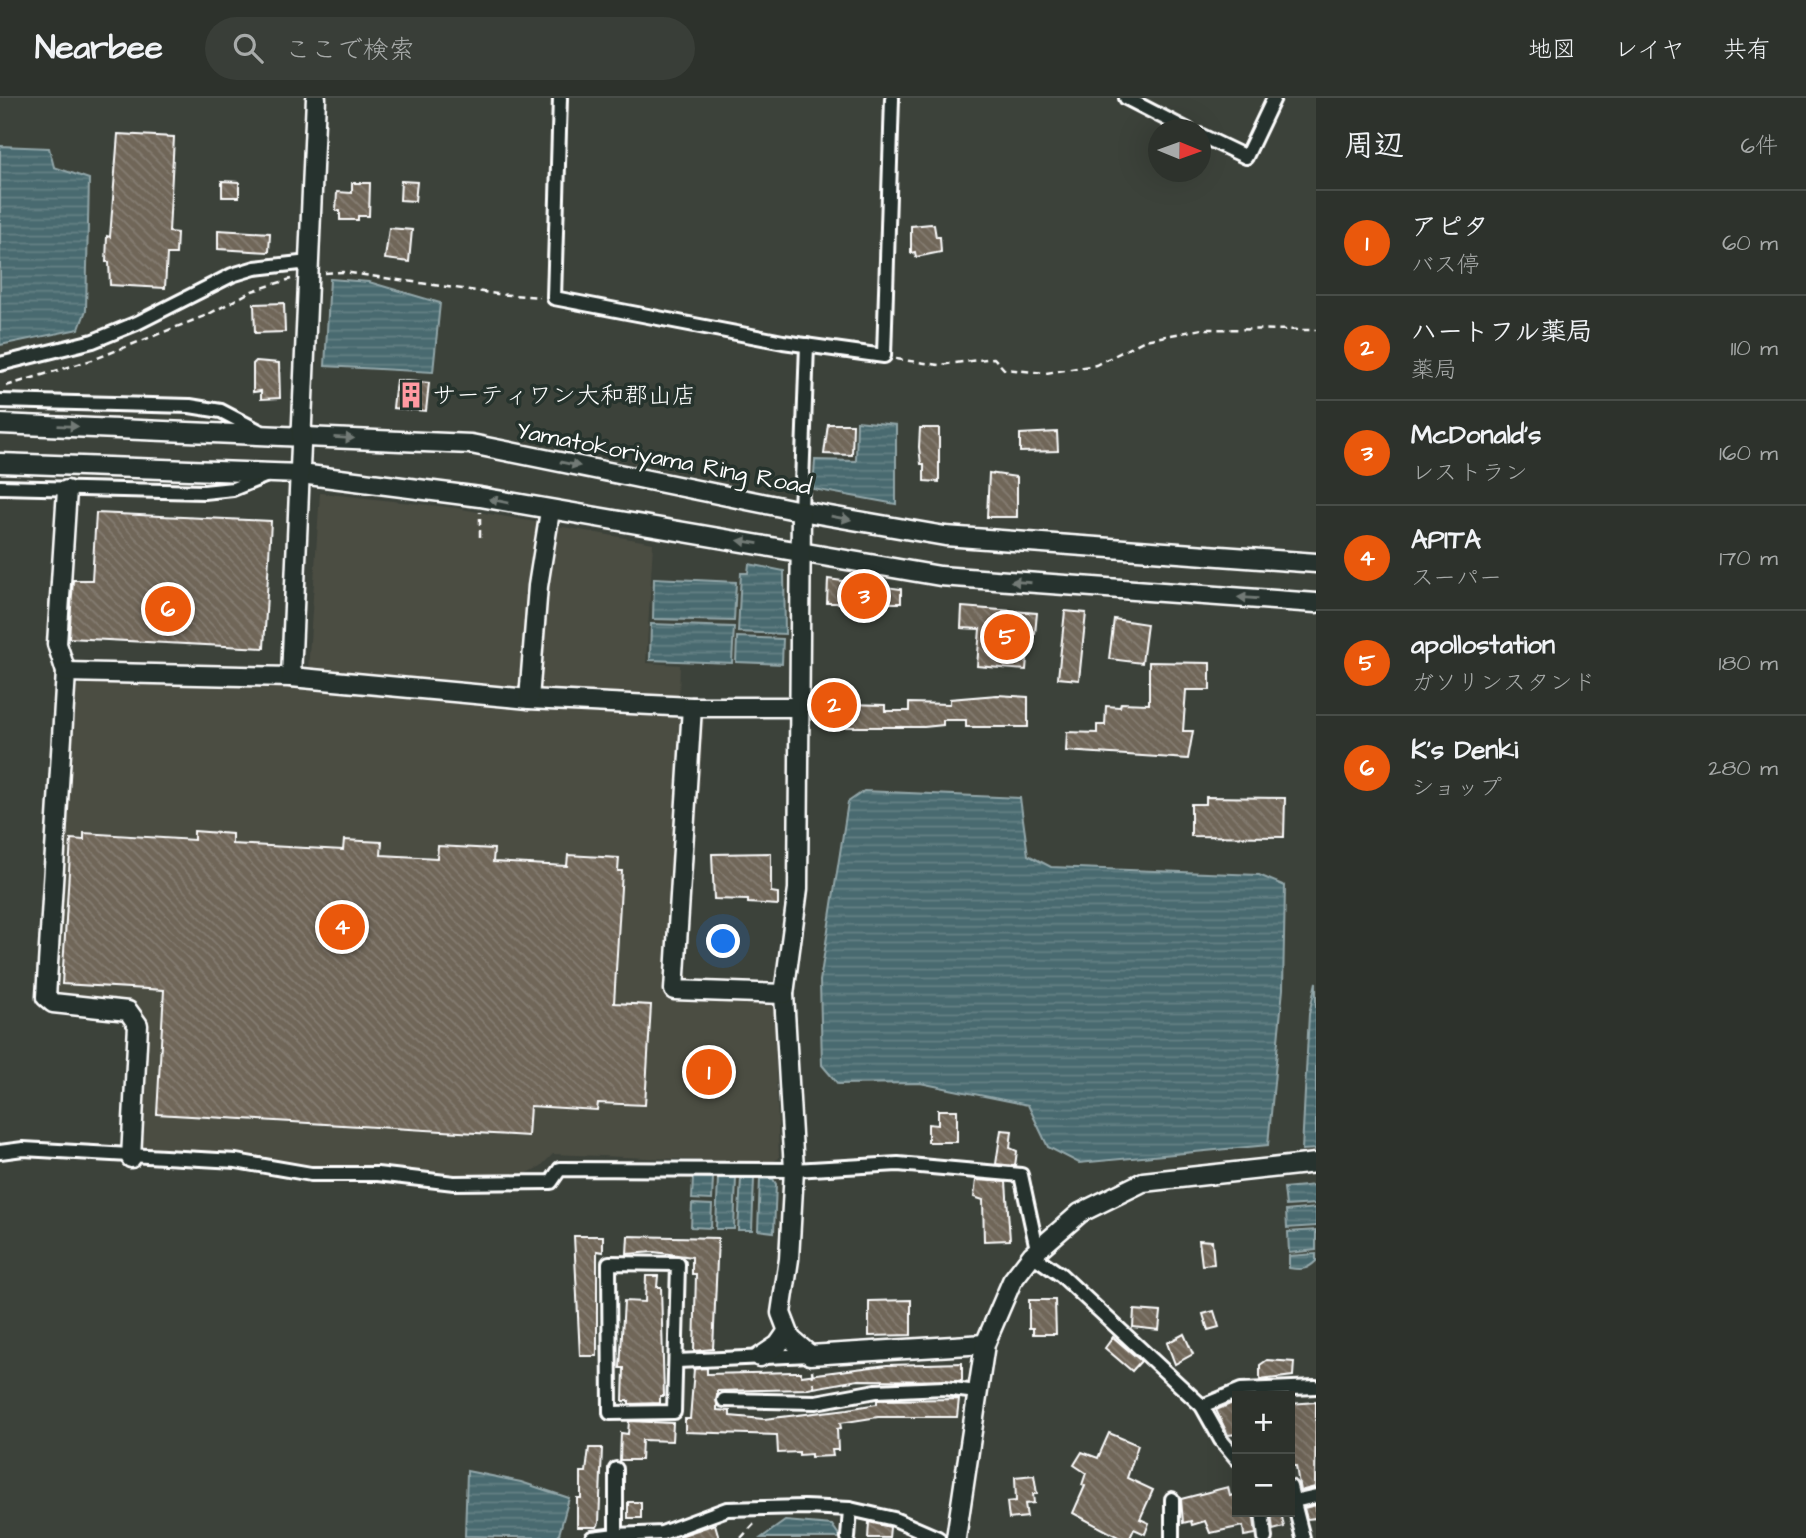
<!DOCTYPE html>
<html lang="ja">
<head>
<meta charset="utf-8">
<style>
  :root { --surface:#2d322c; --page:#393e38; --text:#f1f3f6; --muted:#a7aaa9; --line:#484d48; --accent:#ea580c }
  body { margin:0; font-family:"Architects Daughter","Klee One",sans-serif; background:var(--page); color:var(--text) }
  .controls { position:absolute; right:21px; bottom:21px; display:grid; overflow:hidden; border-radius:0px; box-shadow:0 7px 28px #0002 }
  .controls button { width:63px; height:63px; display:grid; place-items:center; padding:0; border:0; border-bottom:2px solid var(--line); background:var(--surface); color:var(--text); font:35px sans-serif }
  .compass { position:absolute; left:1148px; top:21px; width:63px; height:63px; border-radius:50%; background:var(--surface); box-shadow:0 7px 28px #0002; rotate:91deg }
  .you { position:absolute; left:724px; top:844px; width:24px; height:24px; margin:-18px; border:5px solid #fff; border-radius:50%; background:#1a73e8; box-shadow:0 0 0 10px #1a73e833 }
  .badge { display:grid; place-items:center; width:46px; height:46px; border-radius:50%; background:var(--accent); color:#fff; font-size:23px; font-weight:700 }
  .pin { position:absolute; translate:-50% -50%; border:4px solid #fff; box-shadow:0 2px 7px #0006 }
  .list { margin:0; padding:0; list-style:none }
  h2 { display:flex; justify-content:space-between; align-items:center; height:91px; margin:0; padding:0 28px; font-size:30px }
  h2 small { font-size:23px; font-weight:400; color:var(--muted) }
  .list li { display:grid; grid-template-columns:46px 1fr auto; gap:21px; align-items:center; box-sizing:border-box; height:105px; padding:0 28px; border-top:2px solid var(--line) }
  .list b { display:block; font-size:26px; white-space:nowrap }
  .list p { margin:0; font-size:23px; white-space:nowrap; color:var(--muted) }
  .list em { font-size:23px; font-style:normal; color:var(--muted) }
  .icon { flex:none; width:38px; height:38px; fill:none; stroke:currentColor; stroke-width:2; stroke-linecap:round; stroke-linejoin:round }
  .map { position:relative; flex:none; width:1316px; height:1440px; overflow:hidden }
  header { display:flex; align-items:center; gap:42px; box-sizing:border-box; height:98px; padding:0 35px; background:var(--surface); border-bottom:2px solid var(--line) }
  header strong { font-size:33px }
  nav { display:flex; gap:38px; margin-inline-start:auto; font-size:24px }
  .search { width:490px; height:63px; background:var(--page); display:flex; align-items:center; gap:18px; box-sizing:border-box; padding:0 24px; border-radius:38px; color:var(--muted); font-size:26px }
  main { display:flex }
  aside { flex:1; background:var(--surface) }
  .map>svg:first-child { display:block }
  .built { fill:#4c4d43 }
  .water { fill:url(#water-rules); stroke:#92a6a9; stroke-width:2 }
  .building { fill:url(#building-back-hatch); stroke:#fff; stroke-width:2 }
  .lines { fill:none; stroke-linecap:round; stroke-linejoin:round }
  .street-casing { stroke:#fff; stroke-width:18 }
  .secondary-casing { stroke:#fff; stroke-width:23 }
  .path { stroke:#fff; stroke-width:2.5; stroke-dasharray:7 5; stroke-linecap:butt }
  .street { stroke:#26332d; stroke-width:12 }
  .secondary { stroke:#26332d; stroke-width:18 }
  .oneway { fill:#727a76 }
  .labels { text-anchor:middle; stroke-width:7; stroke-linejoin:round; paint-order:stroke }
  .poi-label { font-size:24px; fill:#fff; stroke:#26332d; text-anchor:start }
  .street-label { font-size:24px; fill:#fff; stroke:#26332d }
</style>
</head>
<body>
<header>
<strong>Nearbee</strong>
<div class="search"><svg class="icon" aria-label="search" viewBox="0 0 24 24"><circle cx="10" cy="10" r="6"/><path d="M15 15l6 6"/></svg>ここで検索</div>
<nav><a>地図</a><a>レイヤ</a><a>共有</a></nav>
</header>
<main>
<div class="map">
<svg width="1316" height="1440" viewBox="0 0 1316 1440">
  <defs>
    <pattern id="water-rules" width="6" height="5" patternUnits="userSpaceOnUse" patternTransform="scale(1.75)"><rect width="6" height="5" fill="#496a6f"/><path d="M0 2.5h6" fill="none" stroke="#648085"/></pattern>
    <pattern id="building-back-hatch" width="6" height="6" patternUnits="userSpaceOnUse" patternTransform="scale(1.75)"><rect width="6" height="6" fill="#706659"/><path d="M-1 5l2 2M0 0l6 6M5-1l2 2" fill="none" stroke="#857d72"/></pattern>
  </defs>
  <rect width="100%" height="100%" fill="#3c423a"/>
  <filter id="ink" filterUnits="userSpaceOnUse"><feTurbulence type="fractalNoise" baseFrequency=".0143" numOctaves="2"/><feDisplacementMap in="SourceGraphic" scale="14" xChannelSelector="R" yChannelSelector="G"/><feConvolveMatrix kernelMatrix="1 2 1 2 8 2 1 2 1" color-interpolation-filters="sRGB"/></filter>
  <g filter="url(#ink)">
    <polygon class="built" points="320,395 456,410 653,445 646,565 680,567 679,598 706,600 685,875 692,881 773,884 779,1060 771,1065 553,1056 541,1068 524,1077 489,1081 309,1074 147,1056 140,1050 141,917 127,903 61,897 55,888 75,594 79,586 87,585 307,588"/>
    <g class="water">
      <polygon points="0,48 49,50 54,69 89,81 86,212 79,231 0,247"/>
      <polygon points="330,181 369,184 440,205 433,274 325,268"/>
      <polygon points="857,323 896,327 896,406 813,391 815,362 856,363"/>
      <polygon points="749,466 784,473 785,536 738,534 741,475 748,475"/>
      <polygon points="654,480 736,484 734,523 653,521"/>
      <polygon points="651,526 734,529 732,565 650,562"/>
      <polygon points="737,539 783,541 782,566 736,564"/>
      <polygon points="864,693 1020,700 1028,757 1051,769 1259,777 1285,788 1283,891 1268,1047 1079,1065 1048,1049 1028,1007 920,985 838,986 822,967 820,883 848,704"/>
      <polygon points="1316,884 1316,1051 1302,1052 1309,916"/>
      <polygon points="693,1079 713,1080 712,1102 692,1101"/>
      <polygon points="718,1080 736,1080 734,1131 716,1131"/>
      <polygon points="741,1081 754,1081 752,1132 738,1132"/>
      <polygon points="760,1081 773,1081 776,1086 774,1134 758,1132"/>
      <polygon points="1315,1087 1316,1106 1286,1108 1284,1090"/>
      <polygon points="692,1106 712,1107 711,1130 691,1129"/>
      <polygon points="1316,1110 1316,1128 1287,1130 1286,1113"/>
      <polygon points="1316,1132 1316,1152 1289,1155 1288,1134"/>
      <path d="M1316,1156V1163C1307,1172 1301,1172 1289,1170V1158Z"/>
      <polygon points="467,1373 521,1384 569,1400 558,1440 465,1438"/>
      <polygon points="785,1423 832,1427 841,1440 761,1440"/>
    </g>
    <g class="building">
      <polygon points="118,36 174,39 169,134 177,135 176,156 167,156 165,190 110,187 109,164 106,164 107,138 110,139"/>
      <polygon points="222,83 239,84 239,99 222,99"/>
      <polygon points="401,83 417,84 415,103 400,102"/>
      <polygon points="352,85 370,85 369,118 358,118 358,122 340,122 340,113 336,113 337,94 352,95"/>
      <polygon points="931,126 934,127 936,139 940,139 941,154 916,159 915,154 911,155 911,128"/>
      <polygon points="389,130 412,132 409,164 385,161"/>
      <polygon points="218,132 270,135 269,154 218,151"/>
      <polygon points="284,205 285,234 255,235 254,206"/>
      <polygon points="256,263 279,265 280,300 261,301 261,293 253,294 253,266"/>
      <polygon points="396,282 429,285 426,313 393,310"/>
      <polygon points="828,326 853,326 852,357 824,356"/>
      <polygon points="920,330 939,330 939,384 924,383 924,366 921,366 919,349"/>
      <polygon points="1057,334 1058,353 1020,354 1020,336"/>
      <polygon points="989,375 1017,379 1017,419 987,419"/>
      <polygon points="96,415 271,423 264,550 69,540 73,482 92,482"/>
      <polygon points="828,481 901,491 901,505 827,505"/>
      <polygon points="962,509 1037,515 1035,536 1029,536 1026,572 977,568 980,531 961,530"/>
      <polygon points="1065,513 1086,515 1079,582 1058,580"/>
      <polygon points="1114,521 1147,526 1142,565 1109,561"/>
      <polygon points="1149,564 1210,565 1210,592 1186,592 1183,633 1193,633 1188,661 1066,653 1067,634 1097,635 1097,627 1105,627 1106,608 1120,609 1121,605 1149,606"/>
      <polygon points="997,597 1028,599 1028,629 966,629 966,622 943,622 943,627 924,629 827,629 828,615 822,615 822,598 847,598 847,606 885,607 885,613 909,613 909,605 950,606 950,601"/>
      <polygon points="1206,699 1285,700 1284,739 1191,738 1191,706 1206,706"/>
      <polygon points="194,733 232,736 232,746 343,752 344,742 382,744 381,757 437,760 438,748 494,751 493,764 567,768 568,757 619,760 618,773 622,773 614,905 651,907 645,1007 598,1005 597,1012 530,1008 528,1038 157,1016 164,892 62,886 71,741 84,742 84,735 194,742"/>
      <polygon points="771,755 771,794 778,795 778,807 748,805 748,802 714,801 712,756"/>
      <polygon points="938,1012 957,1012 957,1044 928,1044 928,1026 938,1027"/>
      <polygon points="1001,1032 1012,1033 1010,1050 1017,1053 1015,1068 996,1066"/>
      <polygon points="976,1082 1006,1084 1010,1142 984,1143 983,1102 974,1099"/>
      <polygon points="574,1138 603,1138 603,1154 597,1153 597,1258 580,1258"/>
      <polygon points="628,1138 718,1140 713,1251 694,1253 696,1176 692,1176 692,1159 654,1154 627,1156"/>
      <polygon points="1199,1142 1212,1143 1214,1166 1202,1167"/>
      <polygon points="646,1178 658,1178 657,1189 661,1189 664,1298 660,1298 660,1305 629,1306 629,1303 623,1303 624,1270 620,1270 624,1203 645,1204"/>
      <polygon points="911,1202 911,1237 869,1238 869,1203"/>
      <polygon points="1029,1202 1055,1202 1056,1236 1033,1236 1033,1230 1029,1230"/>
      <polygon points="1134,1212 1161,1214 1159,1232 1133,1229"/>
      <polygon points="1214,1213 1219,1229 1208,1232 1203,1216"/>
      <polygon points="1184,1236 1193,1256 1175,1266 1167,1245"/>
      <polygon points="1113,1239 1141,1263 1132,1273 1105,1250"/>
      <polygon points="1267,1262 1294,1264 1293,1278 1260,1282 1260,1267"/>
      <polygon points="962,1265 962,1282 958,1283 858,1282 808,1291 717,1293 717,1312 730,1313 730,1318 764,1321 848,1311 877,1306 877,1302 959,1301 957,1319 878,1319 840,1325 841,1330 837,1331 838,1352 832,1352 833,1358 811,1359 811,1356 799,1357 799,1354 778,1355 777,1337 685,1334 685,1321 690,1321 694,1271 707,1270 707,1276 794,1274 801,1274 801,1278 887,1267"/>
      <polygon points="1235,1304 1237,1336 1228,1337 1216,1312"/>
      <polygon points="1316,1304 1315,1389 1300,1393 1296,1368 1290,1368 1290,1306"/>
      <polygon points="629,1323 673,1325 672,1343 642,1342 641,1362 620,1362 621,1335 628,1336"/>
      <polygon points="1109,1335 1138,1347 1127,1380 1153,1392 1140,1421 1149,1425 1145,1436 1134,1431 1130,1440 1120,1440 1073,1415 1085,1388 1082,1387 1086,1375 1074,1367 1082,1354 1098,1360"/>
      <polygon points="589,1350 602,1350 599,1425 597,1429 577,1429 577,1400 581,1400 581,1374 586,1374"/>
      <polygon points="1034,1377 1037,1396 1033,1396 1034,1405 1025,1406 1027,1419 1009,1421 1007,1404 1016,1403 1015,1379"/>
      <polygon points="1228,1389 1230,1398 1237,1396 1237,1414 1253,1414 1256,1436 1244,1438 1243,1428 1210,1435 1205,1423 1192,1427 1191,1423 1183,1425 1181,1401"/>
      <rect x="628" y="1404" width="13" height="16"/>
      <polygon points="1316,1407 1316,1420 1307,1421 1304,1410"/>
      <polygon points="1271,1414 1281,1414 1284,1429 1273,1432"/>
      <polygon points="869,1424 890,1429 889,1440 868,1440"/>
      <polygon points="715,1426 719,1440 680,1440 680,1438"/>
    </g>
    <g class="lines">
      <g class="street-casing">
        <g id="street">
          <polyline points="560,0 554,200 783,244 884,258 892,0"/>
          <polyline points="1126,0 1188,32"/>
          <polyline points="1200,37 1246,59 1274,0"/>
          <polyline points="0,266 93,243 137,225 232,177 255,170 309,164"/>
          <polyline points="0,303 190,308 221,313 263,335"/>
          <polyline points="0,389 204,394 233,391 265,378"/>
          <polyline points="801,413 807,247"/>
          <polyline points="0,1054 23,1051 236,1063 311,1076 377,1076 454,1085 551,1084 560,1071 794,1072 898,1066 1021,1077 1037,1151"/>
          <polyline points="1032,1157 1061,1177 1202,1308 1221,1342 1237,1361"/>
          <polygon points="609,1165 678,1166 674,1314 610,1315"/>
          <polyline points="677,1263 810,1257"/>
          <polyline points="724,1302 816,1304 876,1293 944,1290 977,1294"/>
          <polyline points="1202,1308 1241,1292 1316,1289"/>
          <polyline points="616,1371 616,1437 662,1435 727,1411 804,1409 850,1411 894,1421 938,1440"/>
          <polyline points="1290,1389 1303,1440"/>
          <polyline points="1172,1401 1172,1440"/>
          <polyline points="1294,1403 1316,1398"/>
          <polyline points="1262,1414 1265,1440"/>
          <polyline points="592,1440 616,1437"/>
          <polyline points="848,1440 850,1411"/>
        </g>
      </g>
      <g class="secondary-casing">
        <g id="secondary">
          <polyline points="0,326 471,346 801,413 945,438 1316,465"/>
          <polyline points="0,365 301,376 480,399 940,478 1316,505"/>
          <polyline points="67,392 57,546 66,574 46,899 53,905 128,913 138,927 131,1060"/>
          <polyline points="801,413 798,791 784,896 794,1072 789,1161 781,1215 791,1241 810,1257 985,1246"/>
          <polyline points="66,574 291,579 529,601 692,609 798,609"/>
          <polyline points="291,579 316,0"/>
          <polyline points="529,601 538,488 550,413"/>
          <polyline points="692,609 674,892 784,896"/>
          <polyline points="760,1259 778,1247 787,1234"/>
          <polyline points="956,1440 985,1246 1012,1183 1032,1157 1080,1115 1143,1084 1316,1065"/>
        </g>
      </g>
      <g class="path">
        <polyline points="325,175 343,174 497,196 540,199"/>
        <polyline points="896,261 939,267 994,260 1004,271 1046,275 1096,267 1145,242 1202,231 1316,232"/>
        <polyline points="6,288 95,261 207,217 252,193 291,181"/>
        <polyline points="480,439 480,414"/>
        <polyline points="812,1272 814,1290"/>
        <polyline points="741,1440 755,1425"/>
      </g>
      <use href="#street" class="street"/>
      <use href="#secondary" class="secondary"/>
    </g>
    <defs><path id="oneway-solid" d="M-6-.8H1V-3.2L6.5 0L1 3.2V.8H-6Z" transform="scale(1.75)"/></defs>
    <g class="oneway">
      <use href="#oneway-solid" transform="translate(68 328) rotate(2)"/>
      <use href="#oneway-solid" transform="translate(344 340) rotate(3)"/>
      <use href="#oneway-solid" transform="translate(570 366) rotate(12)"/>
      <use href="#oneway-solid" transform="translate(499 403) rotate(-168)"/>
      <use href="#oneway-solid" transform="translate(841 420) rotate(10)"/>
      <use href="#oneway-solid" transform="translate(748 444) rotate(-171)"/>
      <use href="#oneway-solid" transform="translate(1021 484) rotate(-176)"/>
      <use href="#oneway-solid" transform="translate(1248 500) rotate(-176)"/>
    </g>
  </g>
  <defs>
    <g id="building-bare" transform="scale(2.1)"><path d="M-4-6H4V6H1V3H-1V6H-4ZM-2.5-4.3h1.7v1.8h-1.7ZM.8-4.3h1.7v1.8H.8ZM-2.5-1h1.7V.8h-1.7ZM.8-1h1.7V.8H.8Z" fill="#ff9aa2" stroke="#26332d" stroke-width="2.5" paint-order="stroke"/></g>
  </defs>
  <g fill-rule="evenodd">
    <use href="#building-bare" x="411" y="297"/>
  </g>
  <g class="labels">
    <g class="poi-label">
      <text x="432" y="305">サーティワン大和郡山店</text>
    </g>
    <g class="street-label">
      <text transform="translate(664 360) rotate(11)" y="8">Yamatokoriyama Ring Road</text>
    </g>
  </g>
</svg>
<div class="controls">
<button>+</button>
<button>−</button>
</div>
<svg class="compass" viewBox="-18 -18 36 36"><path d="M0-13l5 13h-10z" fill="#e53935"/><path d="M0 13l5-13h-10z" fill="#a7aaa9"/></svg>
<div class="you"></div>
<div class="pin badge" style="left:709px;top:974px">1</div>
<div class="pin badge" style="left:834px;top:607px">2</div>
<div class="pin badge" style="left:864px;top:498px">3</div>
<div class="pin badge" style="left:342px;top:829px">4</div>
<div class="pin badge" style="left:1007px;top:539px">5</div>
<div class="pin badge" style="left:168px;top:511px">6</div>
</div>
<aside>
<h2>周辺<small>6件</small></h2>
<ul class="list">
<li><span class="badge">1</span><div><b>アピタ</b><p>バス停</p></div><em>60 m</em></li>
<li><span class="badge">2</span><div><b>ハートフル薬局</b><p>薬局</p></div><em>110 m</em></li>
<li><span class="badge">3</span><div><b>McDonald's</b><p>レストラン</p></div><em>160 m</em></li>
<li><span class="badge">4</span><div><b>APITA</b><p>スーパー</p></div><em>170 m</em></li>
<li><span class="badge">5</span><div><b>apollostation</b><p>ガソリンスタンド</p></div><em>180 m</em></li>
<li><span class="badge">6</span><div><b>K's Denki</b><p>ショップ</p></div><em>280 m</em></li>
</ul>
</aside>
</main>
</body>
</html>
